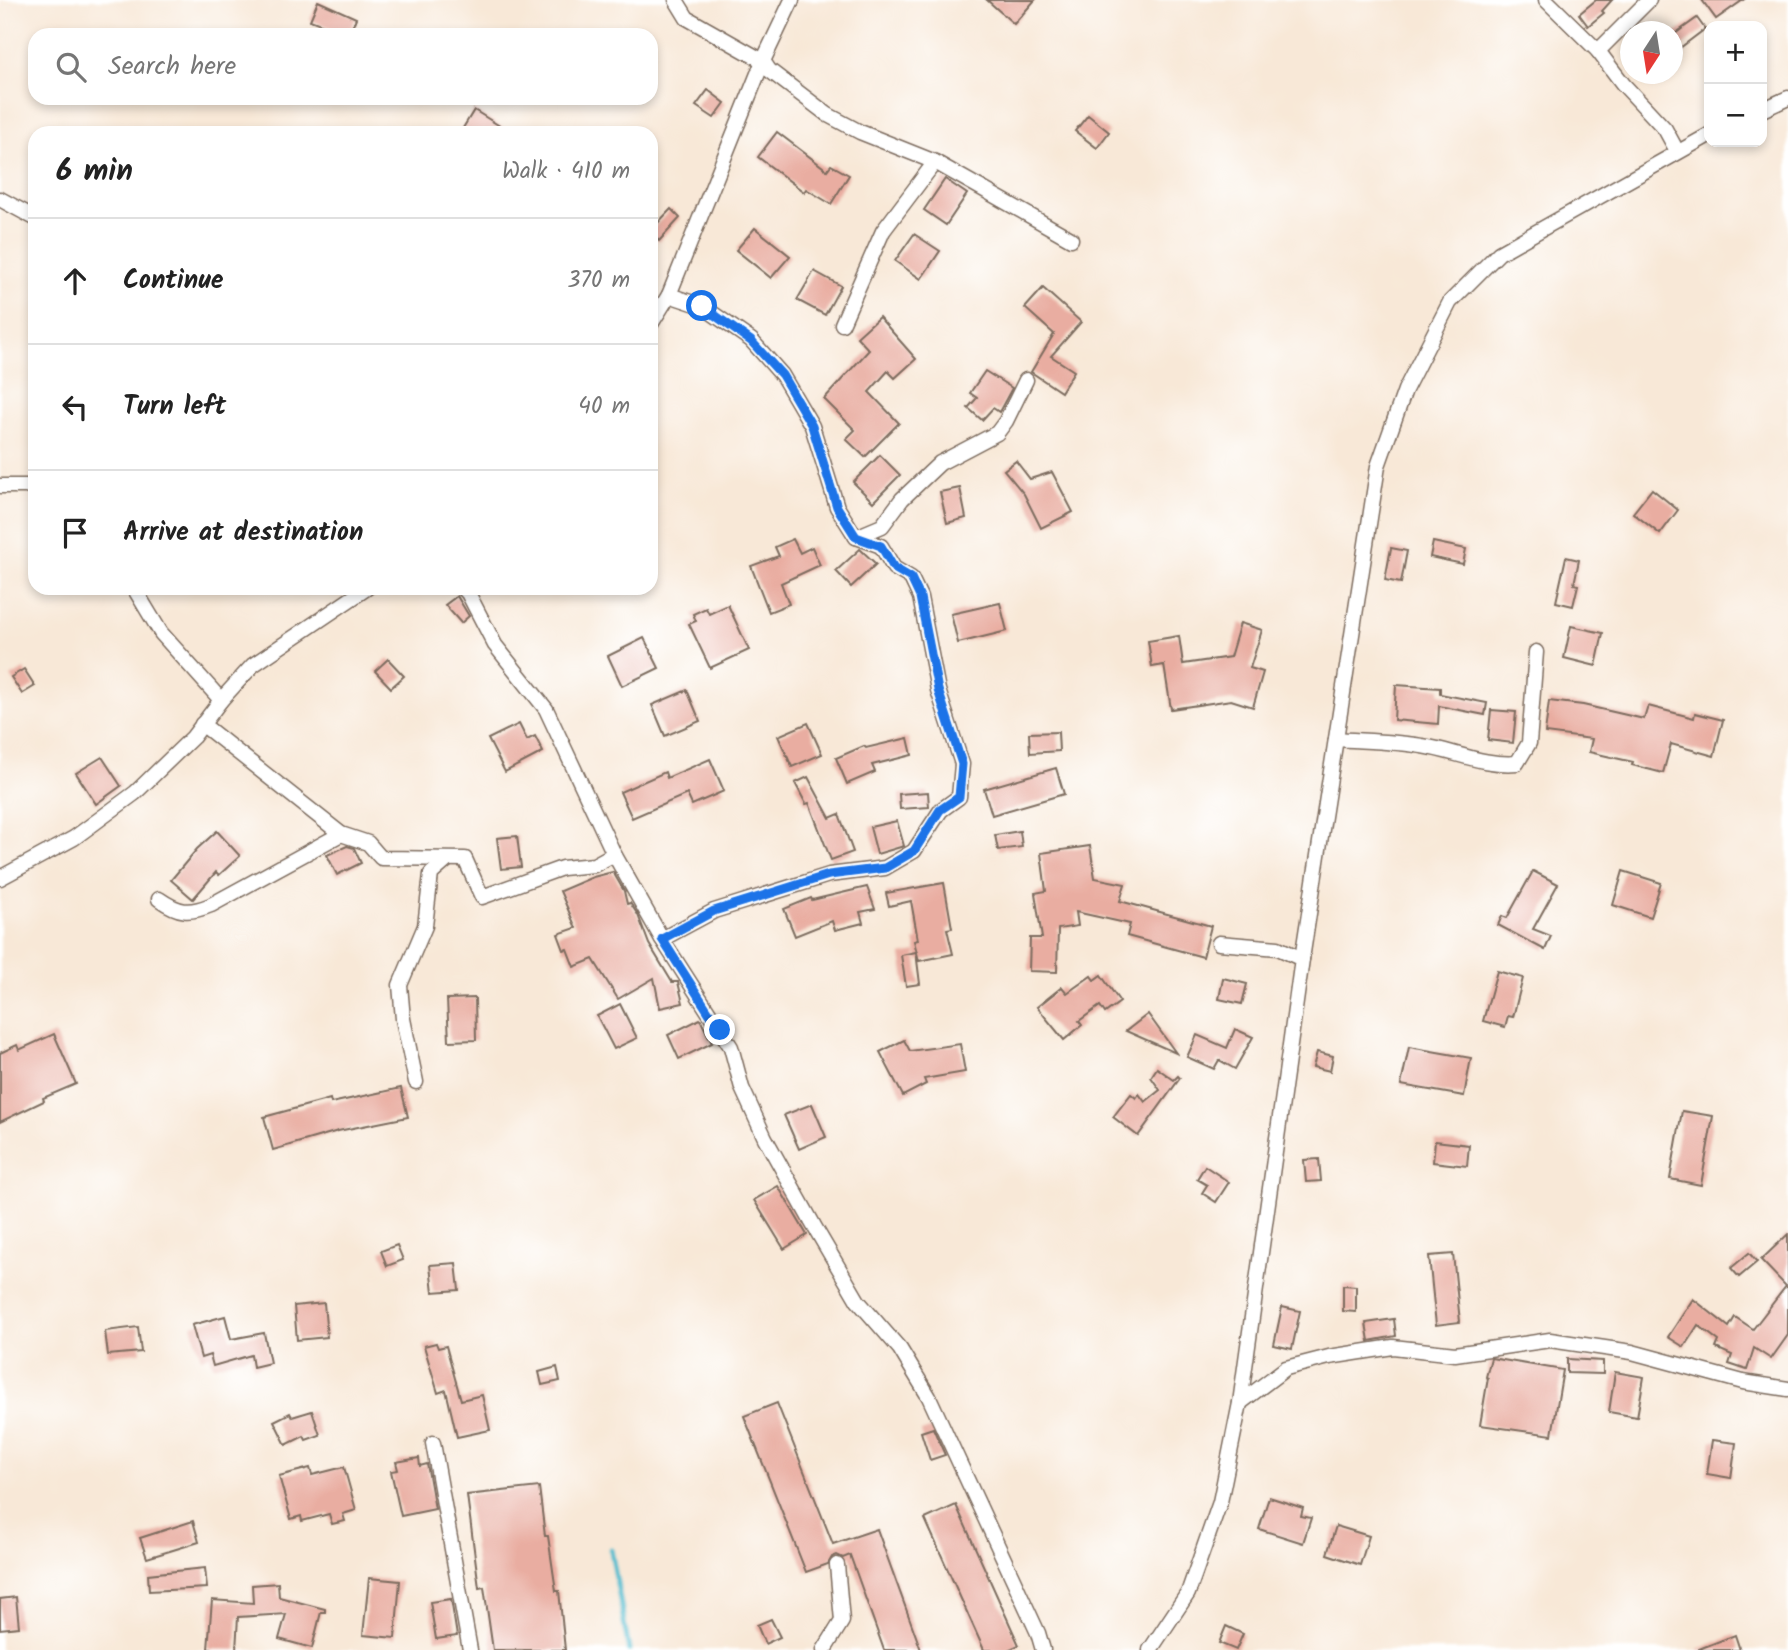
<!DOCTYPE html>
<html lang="en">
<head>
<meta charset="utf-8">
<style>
  :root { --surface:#fff; --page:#f6f6f6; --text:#222; --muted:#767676; --line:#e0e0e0 }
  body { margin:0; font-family:Kalam,sans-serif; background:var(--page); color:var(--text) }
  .controls { position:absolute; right:21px; top:21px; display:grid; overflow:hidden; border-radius:14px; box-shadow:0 4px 10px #0003 }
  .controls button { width:63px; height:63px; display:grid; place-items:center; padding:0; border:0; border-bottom:2px solid var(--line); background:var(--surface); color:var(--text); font:35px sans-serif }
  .compass { position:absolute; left:1620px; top:21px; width:63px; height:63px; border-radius:50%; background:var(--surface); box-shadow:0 4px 10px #0003; rotate:192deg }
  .stop { position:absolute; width:21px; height:21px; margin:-16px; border:5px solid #1a73e8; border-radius:50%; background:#fff }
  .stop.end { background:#1a73e8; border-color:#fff; box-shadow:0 2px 7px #0008 }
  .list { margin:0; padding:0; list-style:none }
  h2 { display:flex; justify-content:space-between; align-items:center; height:91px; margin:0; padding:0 28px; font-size:30px }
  h2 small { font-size:23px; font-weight:400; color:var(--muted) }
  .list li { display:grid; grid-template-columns:46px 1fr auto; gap:21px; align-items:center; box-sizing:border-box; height:126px; padding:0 28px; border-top:2px solid var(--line) }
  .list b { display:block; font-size:26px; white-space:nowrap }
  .list em { font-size:23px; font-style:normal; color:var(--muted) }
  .icon { flex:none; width:38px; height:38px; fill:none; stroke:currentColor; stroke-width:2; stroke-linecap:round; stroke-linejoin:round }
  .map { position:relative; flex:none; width:1788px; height:1650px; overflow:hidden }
  .search { position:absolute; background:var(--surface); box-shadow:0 4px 10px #0003; left:28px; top:28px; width:630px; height:77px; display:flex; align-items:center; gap:18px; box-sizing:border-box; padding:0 24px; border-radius:21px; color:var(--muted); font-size:26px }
  .panel { position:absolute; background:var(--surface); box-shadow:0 4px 10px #0003; left:28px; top:126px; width:630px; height:469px; border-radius:21px }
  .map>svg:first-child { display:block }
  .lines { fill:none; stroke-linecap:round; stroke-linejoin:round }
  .stream { stroke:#53bdcf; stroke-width:5 }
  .building { fill:#e9ada1 }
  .minor-casing { stroke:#7d6c5f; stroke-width:17 }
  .minor { stroke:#fff; stroke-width:14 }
  .route { stroke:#1a73e8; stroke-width:9 }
</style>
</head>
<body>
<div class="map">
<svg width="1788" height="1650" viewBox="0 0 1788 1650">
  <rect width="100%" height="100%" fill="#fff"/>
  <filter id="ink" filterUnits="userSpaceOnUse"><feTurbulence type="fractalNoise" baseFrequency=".0143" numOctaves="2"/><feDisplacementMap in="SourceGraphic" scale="14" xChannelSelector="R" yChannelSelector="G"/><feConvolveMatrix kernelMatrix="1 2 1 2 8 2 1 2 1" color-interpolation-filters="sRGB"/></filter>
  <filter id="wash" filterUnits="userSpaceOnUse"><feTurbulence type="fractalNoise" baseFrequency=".00686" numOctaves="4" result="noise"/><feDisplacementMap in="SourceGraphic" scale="28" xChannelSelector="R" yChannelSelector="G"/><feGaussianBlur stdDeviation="1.57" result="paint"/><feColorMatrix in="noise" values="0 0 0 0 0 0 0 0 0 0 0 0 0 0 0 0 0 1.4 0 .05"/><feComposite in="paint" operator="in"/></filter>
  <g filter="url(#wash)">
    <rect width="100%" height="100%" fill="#f8e8d7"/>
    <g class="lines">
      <polyline class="stream" points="611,1550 629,1650"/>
    </g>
    <g id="blocks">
      <g class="building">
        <polygon points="987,0 1035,0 1014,24"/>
        <polygon points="1596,0 1612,0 1602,11 1604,13 1588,26 1579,14"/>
        <polygon points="1702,0 1743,0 1716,19"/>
        <polygon points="318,1 356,18 349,35 310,20"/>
        <polygon points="1697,18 1705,29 1672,54 1672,36"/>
        <polygon points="708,90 725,103 714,118 696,106"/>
        <polygon points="474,110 511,133 460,133"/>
        <polygon points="1088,115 1109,132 1097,148 1075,131"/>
        <polygon points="777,132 827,170 831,165 849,175 831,204 806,189 804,192 758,157"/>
        <polygon points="945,179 967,194 946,225 924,210"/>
        <polygon points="671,209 680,218 659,241 651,233 651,230"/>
        <polygon points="755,228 790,256 771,278 736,250"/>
        <polygon points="914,234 940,251 921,279 895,261"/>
        <polygon points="814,271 841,286 825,315 797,300"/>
        <polygon points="1043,288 1081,322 1051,356 1074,371 1061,392 1031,372 1054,334 1025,308"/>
        <polygon points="879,317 916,359 895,378 888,371 869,392 899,423 865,457 846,439 855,430 824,399 869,350 857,337"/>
        <polygon points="985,371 1012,388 999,412 993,408 982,420 968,408 977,398 970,393"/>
        <polygon points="880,455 900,475 873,502 853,482"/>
        <polygon points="1016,461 1030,479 1052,472 1073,512 1041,528 1024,494 1004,470"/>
        <polygon points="960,488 966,518 947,523 940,492"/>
        <polygon points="1652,489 1678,510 1660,534 1633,513"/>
        <polygon points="793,539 800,553 812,547 820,565 781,583 789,604 769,612 751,566 779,556 775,547"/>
        <polygon points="1433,542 1466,549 1463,564 1430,557"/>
        <polygon points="1391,548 1407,551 1401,583 1385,580"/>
        <polygon points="860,549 876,564 851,587 836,571"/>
        <polygon points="1566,557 1579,560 1574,584 1578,585 1573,606 1556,602"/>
        <polygon points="457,596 469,616 461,623 445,605"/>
        <polygon points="1000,603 1007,631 958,643 951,614"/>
        <polygon points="728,605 749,650 710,668 689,624 696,621 693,614 706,608 709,614"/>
        <polygon points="1240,623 1262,630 1250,668 1263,672 1253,707 1231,700 1171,709 1164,665 1152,667 1148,641 1179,636 1183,664 1230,657"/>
        <polygon points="1571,626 1603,633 1596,666 1564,658"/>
        <polygon points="644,638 659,668 622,686 608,656"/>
        <polygon points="388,659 404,676 391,688 375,671"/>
        <polygon points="24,669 35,686 22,694 11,677"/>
        <polygon points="1396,685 1440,688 1440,694 1487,703 1485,715 1439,706 1438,724 1394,720"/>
        <polygon points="687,690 700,721 665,736 652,705"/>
        <polygon points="1549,701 1583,705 1644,719 1648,706 1694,718 1695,713 1723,720 1714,756 1671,744 1663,773 1632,765 1633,762 1589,752 1592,739 1545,733"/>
        <polygon points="1491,710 1516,712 1513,743 1488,740"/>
        <polygon points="808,723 822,754 792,767 778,736"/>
        <polygon points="519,724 527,740 535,736 543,752 505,772 488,739"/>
        <polygon points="1058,732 1059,751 1030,753 1029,733"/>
        <polygon points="908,738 912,755 872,765 875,772 847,784 836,758 864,746 866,748"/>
        <polygon points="102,757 121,786 96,804 76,773"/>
        <polygon points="710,759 724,791 692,805 687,794 632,818 620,792 665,772 667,778"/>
        <polygon points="1056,768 1064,794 992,815 984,789"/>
        <polygon points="808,777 830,818 839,814 853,852 831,860 809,803 806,804 795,783"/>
        <polygon points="928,792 929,807 900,809 899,794"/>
        <polygon points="897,821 904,846 877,854 870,827"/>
        <polygon points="217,831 240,856 219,875 216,872 193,899 171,880 197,849"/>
        <polygon points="1020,831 1022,847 998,850 995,835"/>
        <polygon points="517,836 521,867 501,869 497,838"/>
        <polygon points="347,846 354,848 361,863 337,875 327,855"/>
        <polygon points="1090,846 1095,878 1125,884 1120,901 1211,926 1203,957 1127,936 1130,924 1076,912 1078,926 1058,929 1057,972 1029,971 1030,938 1042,938 1035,893 1046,891 1041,853"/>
        <polygon points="1533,871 1558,884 1533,929 1551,936 1545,950 1498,925 1502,916 1507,918"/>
        <polygon points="1623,871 1661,883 1650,917 1613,905"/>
        <polygon points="613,872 624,891 627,904 630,903 638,915 649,944 672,982 678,982 683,1003 660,1008 654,978 618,999 593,959 574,967 567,949 564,950 558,934 576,928 560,891 593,877"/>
        <polygon points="944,883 952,928 947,929 953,954 919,961 914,941 918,940 911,901 889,906 886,893"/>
        <polygon points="867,887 875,909 860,912 863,923 835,930 832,921 795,936 784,909 811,898 812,900"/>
        <polygon points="916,952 920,984 906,986 901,955"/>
        <polygon points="1497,971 1523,978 1513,1017 1508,1016 1505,1027 1483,1021"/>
        <polygon points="1101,975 1120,1002 1105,1013 1100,1006 1079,1021 1082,1025 1064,1040 1037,1007 1062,987 1067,993 1091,976 1094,980"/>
        <polygon points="1223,978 1247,984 1242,1004 1219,999"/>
        <polygon points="475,998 476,1040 449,1041 447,999"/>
        <polygon points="620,1004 637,1038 614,1049 597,1016"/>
        <polygon points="1148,1014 1176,1053 1126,1031"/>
        <polygon points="700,1019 712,1043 679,1059 668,1035"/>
        <polygon points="1235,1029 1253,1037 1235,1069 1219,1060 1214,1069 1187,1057 1197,1035 1227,1048"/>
        <polygon points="54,1034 76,1084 43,1098 44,1101 0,1122 0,1053 17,1045 19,1050"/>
        <polygon points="904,1040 910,1051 960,1044 965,1072 924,1079 926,1084 903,1096 880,1052"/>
        <polygon points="1409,1047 1471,1058 1464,1096 1401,1085"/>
        <polygon points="1317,1052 1333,1056 1330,1071 1313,1067"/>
        <polygon points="1157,1068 1174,1080 1178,1076 1180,1078 1138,1136 1113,1117 1131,1094 1136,1098 1139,1094 1145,1102 1160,1090 1151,1077"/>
        <polygon points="401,1088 408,1117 338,1131 273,1150 264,1117 330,1099 331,1103"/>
        <polygon points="812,1104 826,1137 799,1149 784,1115"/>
        <polygon points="1682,1111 1713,1116 1701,1185 1670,1179"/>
        <polygon points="1435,1141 1469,1145 1467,1166 1433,1162"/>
        <polygon points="1319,1159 1321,1181 1306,1182 1304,1160"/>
        <polygon points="1205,1166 1229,1182 1216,1202 1202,1193 1207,1185 1197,1179"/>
        <polygon points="778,1186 807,1235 784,1249 754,1200"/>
        <polygon points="1788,1234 1788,1335 1771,1359 1754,1348 1747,1370 1729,1364 1732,1355 1716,1348 1719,1341 1698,1325 1684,1347 1668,1337 1693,1299 1729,1327 1735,1317 1753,1329 1786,1286 1761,1260"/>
        <polygon points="397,1245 403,1260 387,1266 381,1251"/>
        <polygon points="1749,1253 1757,1262 1739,1277 1731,1268"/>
        <polygon points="1453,1254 1460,1322 1436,1325 1429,1256"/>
        <polygon points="456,1263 459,1290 433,1292 430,1265"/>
        <polygon points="1343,1285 1356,1286 1356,1312 1343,1311"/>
        <polygon points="324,1303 327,1337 297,1340 294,1306"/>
        <polygon points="1282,1307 1300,1311 1292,1349 1274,1345"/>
        <polygon points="225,1316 231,1339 264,1333 270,1363 253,1367 251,1355 213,1366 210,1355 201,1358 192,1325"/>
        <polygon points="1394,1319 1396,1336 1369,1341 1366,1323"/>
        <polygon points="138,1327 141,1352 108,1355 105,1331"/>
        <polygon points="436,1343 438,1348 446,1346 461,1400 482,1395 490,1430 457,1437 446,1390 438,1393 424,1346"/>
        <polygon points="1491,1358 1563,1370 1552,1435 1480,1425 1488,1378 1486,1377"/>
        <polygon points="1567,1359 1603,1361 1603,1374 1567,1373"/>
        <polygon points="557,1367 560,1381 542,1385 539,1372"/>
        <polygon points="1615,1372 1644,1377 1637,1417 1609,1412"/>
        <polygon points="777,1403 833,1544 877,1529 921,1650 884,1650 850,1555 843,1558 837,1555 832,1557 828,1564 806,1572 744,1416"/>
        <polygon points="312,1411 320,1435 306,1440 304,1436 286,1445 274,1421 290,1413 292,1417"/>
        <polygon points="933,1428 945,1455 930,1460 921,1432"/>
        <polygon points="1712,1440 1736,1443 1731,1478 1707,1474"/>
        <polygon points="419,1458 420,1466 427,1464 435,1509 401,1516 391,1471 398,1470 396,1462"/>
        <polygon points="344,1467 356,1510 343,1514 345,1521 332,1524 329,1514 302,1521 301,1516 291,1519 279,1476 310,1468 312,1475"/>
        <polygon points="539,1487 545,1536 548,1536 556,1591 559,1591 565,1650 493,1650 484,1587 479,1588 467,1495"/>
        <polygon points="1269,1497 1303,1508 1301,1516 1311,1518 1303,1543 1259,1529"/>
        <polygon points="956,1505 1019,1645 1008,1650 984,1650 925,1519"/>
        <polygon points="193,1521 199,1542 147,1558 140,1538"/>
        <polygon points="1336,1526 1369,1536 1360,1565 1327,1554"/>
        <polygon points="205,1568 207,1588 149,1591 148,1574"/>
        <polygon points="369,1578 400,1581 395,1638 363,1635"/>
        <polygon points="278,1583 279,1597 325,1609 325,1612 321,1612 312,1648 279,1639 286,1614 238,1617 236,1650 208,1649 212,1600 253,1603 252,1585"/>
        <polygon points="16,1597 19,1627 0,1629 0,1599"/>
        <polygon points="451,1599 457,1636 436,1639 430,1602"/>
        <polygon points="771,1619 780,1637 765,1644 757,1625"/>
        <polygon points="1226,1626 1243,1634 1236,1650 1219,1643"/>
        <polygon points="1735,1635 1740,1650 1699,1650 1699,1649"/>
      </g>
    </g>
  </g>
  <g filter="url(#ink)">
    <use href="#blocks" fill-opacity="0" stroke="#7d6c5f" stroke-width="2"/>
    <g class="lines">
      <g class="minor-casing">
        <g id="minor">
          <polyline points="676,0 687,18 763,61 769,70 828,115 860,132 935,162 1071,239"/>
          <polyline points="1546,0 1598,51 1623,84 1665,129 1677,151"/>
          <polyline points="1598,51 1649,0"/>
          <polyline points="1762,110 1788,98"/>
          <polyline points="0,199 35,218"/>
          <polyline points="651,324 669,295 763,61 792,0"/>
          <polyline points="842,324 883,231 935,162"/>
          <polyline points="0,486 26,486 35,489"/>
          <polyline points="856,537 882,526 902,499 940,463 997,433 1006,421 1026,380"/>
          <polyline points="134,588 161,633 221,700"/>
          <polyline points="463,588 468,593 495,645 546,709 614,854 662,939 731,1047 742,1088 765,1138 814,1226 858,1301 900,1349 929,1397 1038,1633 1043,1650"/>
          <polyline points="202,724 341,834 368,843 381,858 465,859 482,897 562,868 594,865 614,854"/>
          <path d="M1336,739C1364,741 1394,741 1422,746C1455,751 1483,766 1517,763L1529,743L1536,652"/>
          <polyline points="0,878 74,838 135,793 193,737 221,700 253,665 367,588"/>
          <path d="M159,899C179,913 189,914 211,905L341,834"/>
          <polyline points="662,939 714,911 829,875 885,868 914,851 941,810 959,797 962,764 938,690 920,597 911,578 894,568 881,546 856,537 837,507 812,426 782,375 751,340 702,306 669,295"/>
          <polyline points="1219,943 1278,948 1302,959"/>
          <polyline points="416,1082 403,1019 400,985 425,926 431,874 447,860"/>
          <polyline points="1240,1403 1286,1368 1329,1357 1393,1347 1455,1354 1550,1340 1632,1352 1743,1382 1788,1389"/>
          <polyline points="433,1443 470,1650"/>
          <polyline points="824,1650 842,1621 837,1565"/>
          <polyline points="1150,1650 1188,1593 1220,1502 1240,1403 1302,959 1378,466 1405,390 1450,302 1499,253 1709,135"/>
        </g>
      </g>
      <use href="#minor" class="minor"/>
    </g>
  </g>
  <g class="lines" filter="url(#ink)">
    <polyline class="route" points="702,306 751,341 782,375 812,426 837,507 856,537 881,546 894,568 911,578 920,597 938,690 962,764 959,797 940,810 914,851 885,868 829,875 714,911 662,939 720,1030"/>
  </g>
</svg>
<div class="controls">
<button>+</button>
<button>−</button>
</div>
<svg class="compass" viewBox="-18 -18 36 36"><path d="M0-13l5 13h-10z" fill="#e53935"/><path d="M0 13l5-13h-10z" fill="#767676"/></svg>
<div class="stop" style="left:702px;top:306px"></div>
<div class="stop end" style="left:720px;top:1030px"></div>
<div class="search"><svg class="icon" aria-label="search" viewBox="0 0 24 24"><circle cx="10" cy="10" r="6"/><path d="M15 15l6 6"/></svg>Search here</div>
<section class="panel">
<h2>6 min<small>Walk · 410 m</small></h2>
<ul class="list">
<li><svg class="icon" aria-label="ahead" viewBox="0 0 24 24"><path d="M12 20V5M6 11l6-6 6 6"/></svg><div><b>Continue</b></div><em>370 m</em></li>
<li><svg class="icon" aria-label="left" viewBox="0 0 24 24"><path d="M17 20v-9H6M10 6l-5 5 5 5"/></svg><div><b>Turn left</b></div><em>40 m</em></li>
<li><svg class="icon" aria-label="arrive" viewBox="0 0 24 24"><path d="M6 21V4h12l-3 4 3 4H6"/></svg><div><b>Arrive at destination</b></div></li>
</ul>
</section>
</div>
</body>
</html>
